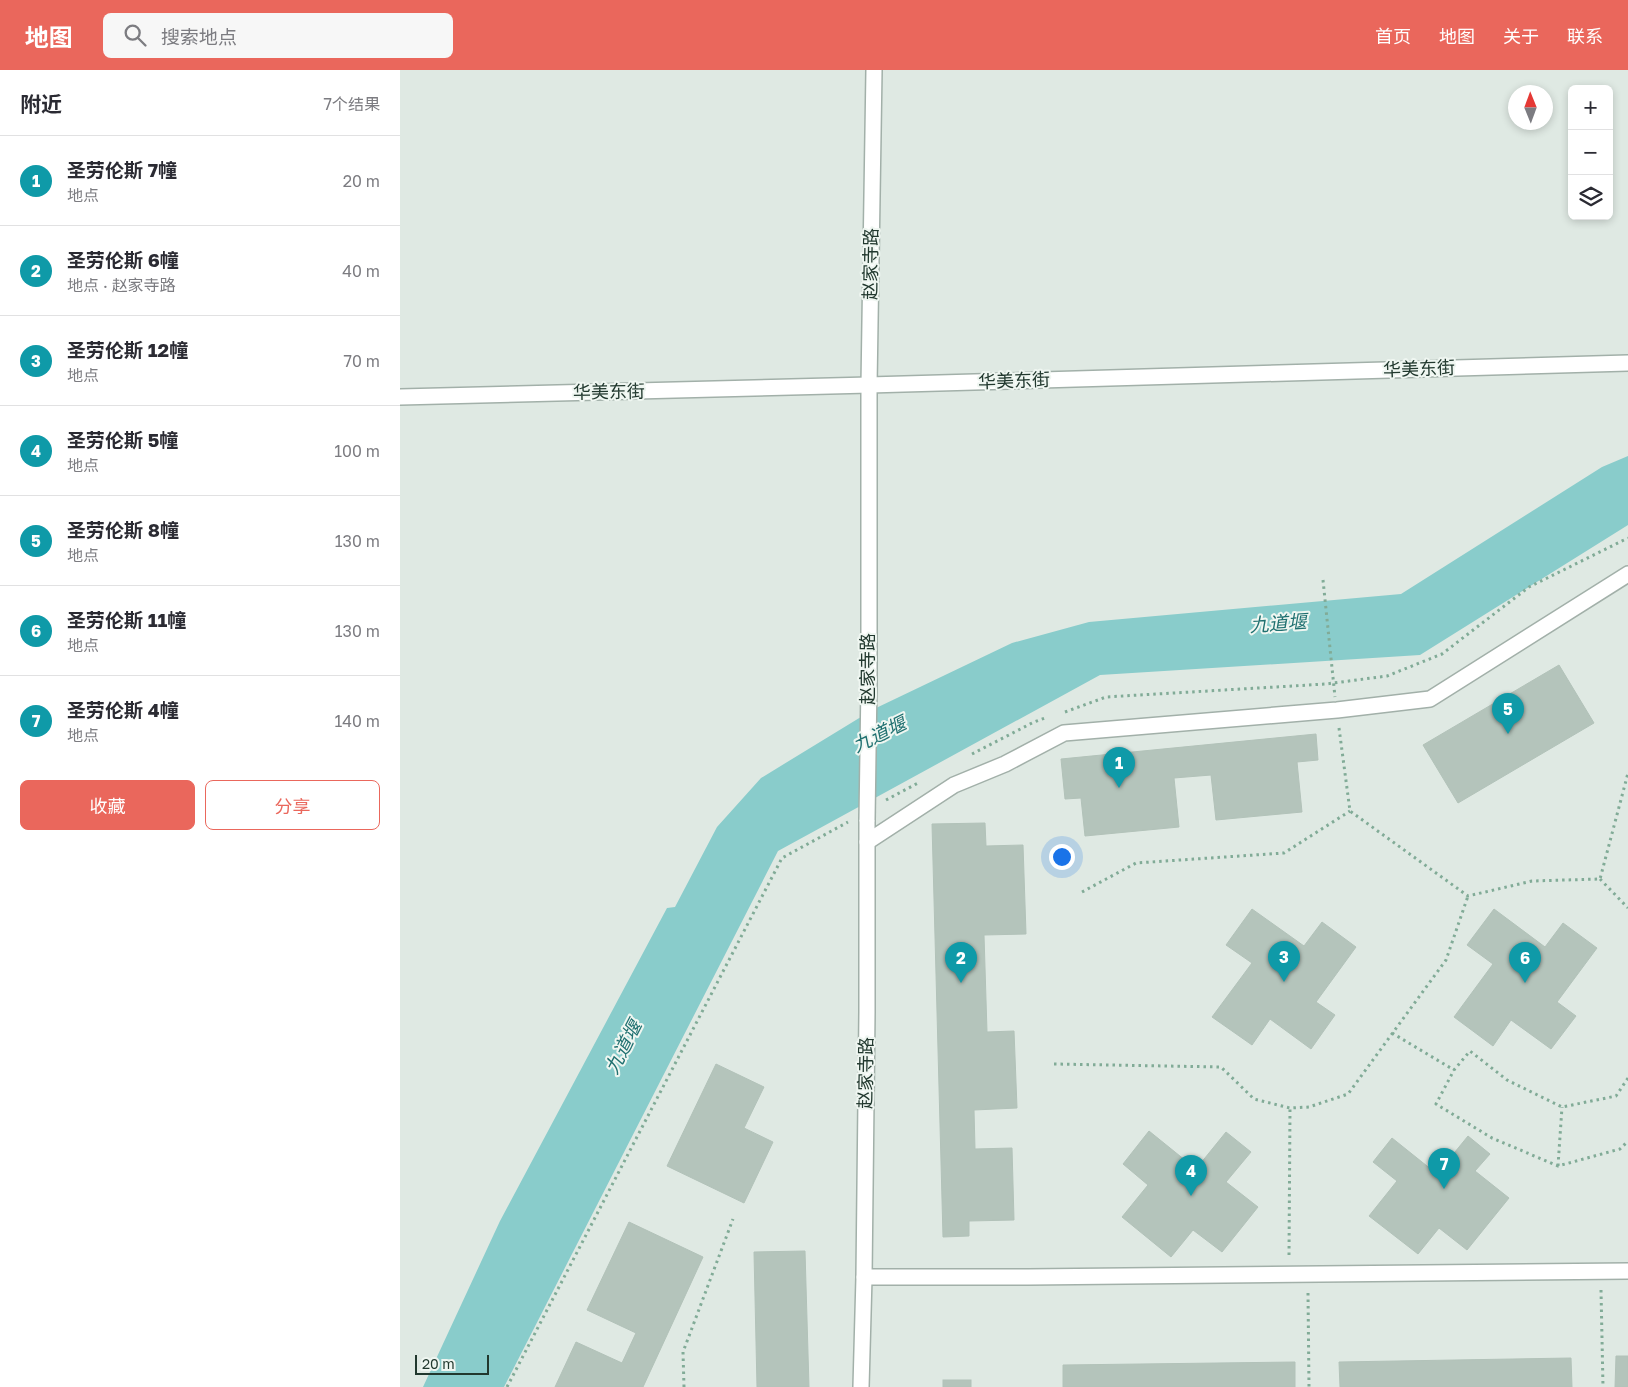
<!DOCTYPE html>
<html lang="zh">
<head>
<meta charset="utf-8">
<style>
  :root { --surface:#fff; --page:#f7f7f7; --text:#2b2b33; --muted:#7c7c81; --line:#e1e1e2; --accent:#ea675c }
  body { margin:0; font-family:"Golos Text","Noto Sans SC",sans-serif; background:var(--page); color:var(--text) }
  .controls { position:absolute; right:15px; top:15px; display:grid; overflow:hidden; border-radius:8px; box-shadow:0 2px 8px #0003 }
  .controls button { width:45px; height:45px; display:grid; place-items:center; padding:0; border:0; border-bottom:1px solid var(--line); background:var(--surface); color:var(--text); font:25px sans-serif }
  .compass { position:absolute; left:1108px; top:15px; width:45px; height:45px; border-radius:50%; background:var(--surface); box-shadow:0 2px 8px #0003; rotate:359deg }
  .scale { position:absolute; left:15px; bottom:12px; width:74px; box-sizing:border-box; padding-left:5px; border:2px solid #21382e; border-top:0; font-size:14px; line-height:18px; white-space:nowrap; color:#21382e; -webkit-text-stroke:4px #eff6f1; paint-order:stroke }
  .you { position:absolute; left:661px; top:786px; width:18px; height:18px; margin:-12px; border:4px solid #fff; border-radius:50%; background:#1a73e8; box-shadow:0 0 0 8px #1a73e833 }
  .badge { display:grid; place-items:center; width:32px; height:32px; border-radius:50%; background:var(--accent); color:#fff; font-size:16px; font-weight:700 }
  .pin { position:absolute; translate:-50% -41px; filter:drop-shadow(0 1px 2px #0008) }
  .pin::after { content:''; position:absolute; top:26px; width:18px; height:15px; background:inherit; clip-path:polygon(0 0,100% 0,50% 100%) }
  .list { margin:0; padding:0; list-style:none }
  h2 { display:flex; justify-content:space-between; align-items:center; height:65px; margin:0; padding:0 20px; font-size:21px }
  h2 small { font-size:16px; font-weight:400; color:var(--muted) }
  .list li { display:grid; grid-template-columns:32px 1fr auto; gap:15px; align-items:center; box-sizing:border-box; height:90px; padding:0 20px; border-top:1px solid var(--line) }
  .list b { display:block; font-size:19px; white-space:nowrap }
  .list p { margin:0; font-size:16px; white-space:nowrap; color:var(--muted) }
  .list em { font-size:16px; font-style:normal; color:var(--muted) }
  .actions { display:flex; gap:10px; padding:15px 20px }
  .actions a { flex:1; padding:11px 0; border:1px solid var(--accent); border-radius:8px; text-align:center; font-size:18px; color:var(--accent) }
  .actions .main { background:var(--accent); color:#fff }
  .icon { flex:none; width:28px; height:28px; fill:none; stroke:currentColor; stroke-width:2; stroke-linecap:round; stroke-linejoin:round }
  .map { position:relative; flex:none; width:1228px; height:1317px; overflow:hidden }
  header { display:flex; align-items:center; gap:30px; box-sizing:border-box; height:70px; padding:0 25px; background:var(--accent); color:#fff }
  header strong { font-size:24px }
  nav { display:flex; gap:28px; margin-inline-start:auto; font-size:18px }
  .search { width:350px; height:45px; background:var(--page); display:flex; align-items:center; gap:12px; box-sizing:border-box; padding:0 18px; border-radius:8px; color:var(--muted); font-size:19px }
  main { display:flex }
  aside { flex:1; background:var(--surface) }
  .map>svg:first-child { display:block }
  .water { fill:#89cccb }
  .building { fill:#b4c4bb; stroke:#b2c2b9 }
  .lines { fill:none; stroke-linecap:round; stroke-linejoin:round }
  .minor-casing { stroke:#a2b0a9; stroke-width:18 }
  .tertiary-casing { stroke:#a2b0a9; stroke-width:18 }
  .path { stroke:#81ab97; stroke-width:3; stroke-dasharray:2.5 4; stroke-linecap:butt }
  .minor { stroke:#fff; stroke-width:15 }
  .tertiary { stroke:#fff; stroke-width:15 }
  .tertiary-bridge-casing { stroke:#a2b0a9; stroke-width:18; stroke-linecap:butt }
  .path-bridge { stroke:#81ab97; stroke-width:3; stroke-dasharray:2.5 4; stroke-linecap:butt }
  .tertiary-bridge { stroke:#fff; stroke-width:15 }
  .labels { text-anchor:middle; stroke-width:4; stroke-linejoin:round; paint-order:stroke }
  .street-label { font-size:18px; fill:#21382e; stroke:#eff6f1 }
  .water-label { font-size:19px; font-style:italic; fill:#1f7070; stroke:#eff6f1 }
</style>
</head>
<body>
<header>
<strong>地图</strong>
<div class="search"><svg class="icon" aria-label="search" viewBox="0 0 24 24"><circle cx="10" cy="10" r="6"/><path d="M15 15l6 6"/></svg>搜索地点</div>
<nav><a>首页</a><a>地图</a><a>关于</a><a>联系</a></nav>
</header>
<main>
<aside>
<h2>附近<small>7个结果</small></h2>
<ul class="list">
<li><span class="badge" style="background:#0f9aa8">1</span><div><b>圣劳伦斯 7幢</b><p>地点</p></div><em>20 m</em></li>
<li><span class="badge" style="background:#0f9aa8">2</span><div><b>圣劳伦斯 6幢</b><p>地点 · 赵家寺路</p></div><em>40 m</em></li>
<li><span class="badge" style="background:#0f9aa8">3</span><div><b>圣劳伦斯 12幢</b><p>地点</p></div><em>70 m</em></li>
<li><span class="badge" style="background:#0f9aa8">4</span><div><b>圣劳伦斯 5幢</b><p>地点</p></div><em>100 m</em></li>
<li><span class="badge" style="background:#0f9aa8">5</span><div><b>圣劳伦斯 8幢</b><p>地点</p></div><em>130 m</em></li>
<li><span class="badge" style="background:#0f9aa8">6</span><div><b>圣劳伦斯 11幢</b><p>地点</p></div><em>130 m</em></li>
<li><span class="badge" style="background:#0f9aa8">7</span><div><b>圣劳伦斯 4幢</b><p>地点</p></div><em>140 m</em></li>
</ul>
<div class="actions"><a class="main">收藏</a><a>分享</a></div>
</aside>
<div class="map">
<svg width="1228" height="1317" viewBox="0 0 1228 1317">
  <rect width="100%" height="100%" fill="#dfe9e3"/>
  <polygon class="water" points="1228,386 1228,455 1020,585 700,605 378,781 104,1317 23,1317 100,1151 267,838 275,837 317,757 361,708 474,639 612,573 689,552 1001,524 1202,397"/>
  <g class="building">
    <polygon points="1159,595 1194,653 1058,733 1023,675"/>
    <polygon points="916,664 918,690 897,692 902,742 816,750 811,705 774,708 779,757 685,766 681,728 665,729 661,689"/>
    <polygon points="585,753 586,776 623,775 626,864 584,865 587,962 614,961 617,1038 574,1040 575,1079 612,1078 614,1150 569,1151 569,1166 543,1167 532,754"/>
    <polygon points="852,839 904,876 922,852 956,877 916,932 935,945 911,979 870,949 852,975 812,947 852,893 826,875"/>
    <polygon points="1094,839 1145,877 1163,853 1197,878 1157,932 1176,946 1151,979 1111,950 1093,976 1054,947 1093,894 1067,875"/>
    <polygon points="316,994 364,1017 344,1058 373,1072 344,1133 267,1096"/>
    <polygon points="749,1061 796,1099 826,1062 851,1082 826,1112 858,1137 822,1182 793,1160 771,1187 722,1147 748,1115 723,1094"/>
    <polygon points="1068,1066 1090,1084 1075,1101 1109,1128 1067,1180 1039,1158 1018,1184 969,1146 997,1111 973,1092 992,1068 1037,1104"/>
    <polygon points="229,1152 303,1187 243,1317 155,1317 176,1272 222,1293 236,1263 187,1240"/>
    <polygon points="405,1181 409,1317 357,1317 354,1182"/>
    <polygon points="1216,1286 1228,1286 1228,1317 1215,1317"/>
    <polygon points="1171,1288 1172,1317 940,1317 939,1292"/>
    <polygon points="895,1292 895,1317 663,1317 663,1295"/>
    <rect x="543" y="1310" width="28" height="7"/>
  </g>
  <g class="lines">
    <g class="minor-casing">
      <g id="minor">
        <polyline points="467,772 554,715 605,694 664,663 937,640 1030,629 1228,504"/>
        <polyline points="464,1207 628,1207 1228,1201"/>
      </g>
    </g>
    <g class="tertiary-casing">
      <g id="tertiary">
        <polyline points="0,327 469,315 1228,293"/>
        <polyline points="469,613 469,315 474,0"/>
        <polyline points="461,1317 464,1207 467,942 467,750"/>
      </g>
    </g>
    <g class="path">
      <polyline points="665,642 706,627 926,614 987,606 1042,584 1129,517 1228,468"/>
      <polyline points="939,658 950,741 1068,826 1132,811 1200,809 1228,703"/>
      <polyline points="572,684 634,652 645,648"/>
      <polyline points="486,730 518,713"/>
      <polyline points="1200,809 1228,838"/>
      <polyline points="682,822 736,793 884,783 950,741"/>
      <polyline points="992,963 1054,1000"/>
      <polyline points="654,994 821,997 854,1029 890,1038 909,1037 948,1024 1046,890 1068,826"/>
      <polyline points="1228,1008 1216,1026 1162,1037 1107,1010 1070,981 1054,1000 1036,1034 1092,1068 1158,1096 1220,1079 1228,1071"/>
      <polyline points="1158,1096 1162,1037"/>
      <polyline points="889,1185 890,1038"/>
      <polyline points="1201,1220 1203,1317"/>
      <polyline points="908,1223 909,1317"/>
      <polyline points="107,1317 382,788 448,752"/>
      <polyline points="284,1317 283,1282 333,1149"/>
    </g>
    <use href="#minor" class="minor"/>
    <use href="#tertiary" class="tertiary"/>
    <g class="tertiary-bridge-casing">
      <polyline id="tertiary-bridge" points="467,750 469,613"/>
    </g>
    <polyline class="path-bridge" points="923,510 935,627"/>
    <use href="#tertiary-bridge" class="tertiary-bridge"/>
  </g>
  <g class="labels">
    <g class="street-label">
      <text transform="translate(471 194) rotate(-89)" y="6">赵家寺路</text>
      <text transform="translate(1019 299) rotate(-2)" y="6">华美东街</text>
      <text transform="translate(614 311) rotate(-2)" y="6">华美东街</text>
      <text transform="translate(209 322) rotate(-1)" y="6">华美东街</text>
      <text transform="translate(468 599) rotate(-90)" y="6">赵家寺路</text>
      <text transform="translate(466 1003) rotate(-89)" y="6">赵家寺路</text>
    </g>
    <g class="water-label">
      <text transform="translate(878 553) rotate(-4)" y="7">九道堰</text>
      <text transform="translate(479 664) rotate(-26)" y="7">九道堰</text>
      <text transform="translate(223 977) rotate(-63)" y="7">九道堰</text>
    </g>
  </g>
</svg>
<div class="controls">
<button>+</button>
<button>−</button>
<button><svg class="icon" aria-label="layers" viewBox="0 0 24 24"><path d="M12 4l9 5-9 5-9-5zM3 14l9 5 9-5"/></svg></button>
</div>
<svg class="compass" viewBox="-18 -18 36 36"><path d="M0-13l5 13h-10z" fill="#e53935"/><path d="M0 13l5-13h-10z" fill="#7c7c81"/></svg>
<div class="scale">20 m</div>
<div class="you"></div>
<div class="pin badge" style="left:719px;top:718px;background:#0f9aa8">1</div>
<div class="pin badge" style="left:561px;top:913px;background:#0f9aa8">2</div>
<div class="pin badge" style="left:884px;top:912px;background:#0f9aa8">3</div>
<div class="pin badge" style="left:791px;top:1126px;background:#0f9aa8">4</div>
<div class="pin badge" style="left:1108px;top:664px;background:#0f9aa8">5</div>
<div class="pin badge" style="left:1125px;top:913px;background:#0f9aa8">6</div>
<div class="pin badge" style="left:1044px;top:1119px;background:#0f9aa8">7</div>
</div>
</main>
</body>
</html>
